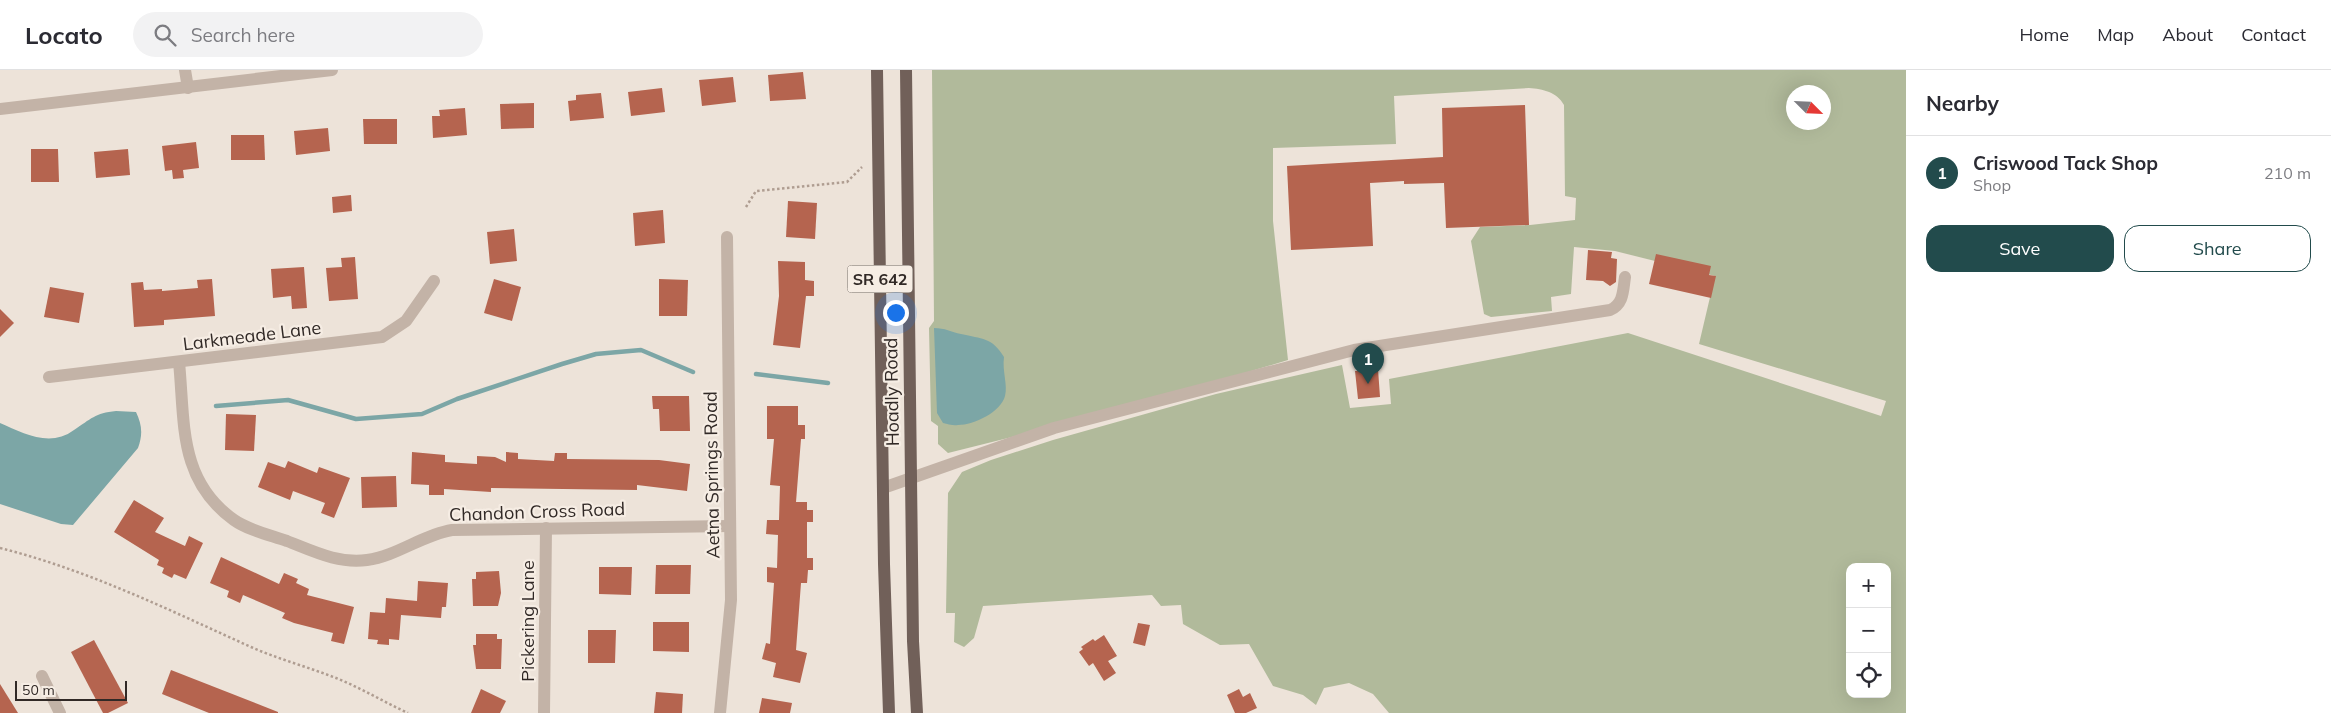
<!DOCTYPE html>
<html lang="en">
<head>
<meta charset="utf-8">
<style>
  :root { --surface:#fff; --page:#f2f2f3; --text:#2b2b33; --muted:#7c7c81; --line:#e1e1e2; --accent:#224b4c }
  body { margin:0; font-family:Mulish,sans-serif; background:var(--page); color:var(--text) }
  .controls { position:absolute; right:15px; bottom:15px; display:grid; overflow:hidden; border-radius:10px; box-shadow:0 5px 20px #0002 }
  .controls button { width:45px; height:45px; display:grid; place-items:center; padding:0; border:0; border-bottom:1px solid var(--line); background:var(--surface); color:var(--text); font:25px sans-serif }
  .compass { position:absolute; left:1786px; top:15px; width:45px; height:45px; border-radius:50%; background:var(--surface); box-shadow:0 5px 20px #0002; rotate:114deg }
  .scale { position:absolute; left:15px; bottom:12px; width:112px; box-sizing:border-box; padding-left:5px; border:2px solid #312926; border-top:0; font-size:14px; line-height:18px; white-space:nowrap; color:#312926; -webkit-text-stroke:4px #f6ede4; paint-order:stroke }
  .you { position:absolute; left:895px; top:242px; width:18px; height:18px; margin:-12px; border:4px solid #fff; border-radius:50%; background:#1a73e8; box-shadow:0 0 0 8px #1a73e833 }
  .badge { display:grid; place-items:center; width:32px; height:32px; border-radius:50%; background:var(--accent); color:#fff; font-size:16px; font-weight:700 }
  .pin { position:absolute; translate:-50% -41px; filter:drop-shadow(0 1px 2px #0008) }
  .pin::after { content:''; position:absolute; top:26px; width:18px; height:15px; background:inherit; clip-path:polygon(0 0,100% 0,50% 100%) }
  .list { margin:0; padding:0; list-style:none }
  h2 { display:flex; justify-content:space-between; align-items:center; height:65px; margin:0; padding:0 20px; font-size:21px }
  h2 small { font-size:16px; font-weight:400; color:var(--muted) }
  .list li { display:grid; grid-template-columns:32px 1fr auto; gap:15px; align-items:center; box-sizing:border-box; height:75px; padding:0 20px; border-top:1px solid var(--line) }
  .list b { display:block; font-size:19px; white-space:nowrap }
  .list p { margin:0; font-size:16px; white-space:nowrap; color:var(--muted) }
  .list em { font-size:16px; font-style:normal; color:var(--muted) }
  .actions { display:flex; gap:10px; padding:15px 20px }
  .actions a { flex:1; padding:11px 0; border:1px solid var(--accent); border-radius:15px; text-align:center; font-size:18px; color:var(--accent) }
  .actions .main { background:var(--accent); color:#fff }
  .icon { flex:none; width:28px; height:28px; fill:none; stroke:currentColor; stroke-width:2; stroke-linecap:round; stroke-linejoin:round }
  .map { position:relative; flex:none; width:1906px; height:643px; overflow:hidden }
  header { display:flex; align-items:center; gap:30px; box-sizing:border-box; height:70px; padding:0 25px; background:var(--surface); border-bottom:1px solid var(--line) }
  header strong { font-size:24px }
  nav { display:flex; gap:28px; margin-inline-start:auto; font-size:18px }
  .search { width:350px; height:45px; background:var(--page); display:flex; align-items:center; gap:12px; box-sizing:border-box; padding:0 18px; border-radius:28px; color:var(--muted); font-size:19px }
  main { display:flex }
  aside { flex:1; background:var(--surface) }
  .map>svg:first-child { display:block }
  .green { fill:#b1ba9b; fill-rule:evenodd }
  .water { fill:#7ca6a6 }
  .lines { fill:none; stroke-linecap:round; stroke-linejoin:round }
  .stream { stroke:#7ca6a6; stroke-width:4.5 }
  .building { fill:#b5644f }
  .path { stroke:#af9d91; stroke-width:2.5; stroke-dasharray:2.5 2.5; stroke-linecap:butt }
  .minor { stroke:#c3b3a7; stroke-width:12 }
  .major { stroke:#716059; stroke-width:12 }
  .labels { text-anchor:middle; stroke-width:4.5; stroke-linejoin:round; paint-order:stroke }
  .shield { fill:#f6ede4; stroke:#6c645f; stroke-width:1 }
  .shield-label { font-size:16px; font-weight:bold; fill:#312926 }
  .street-label { font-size:18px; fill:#312926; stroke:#f6ede4 }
</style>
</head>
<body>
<header>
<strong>Locato</strong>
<div class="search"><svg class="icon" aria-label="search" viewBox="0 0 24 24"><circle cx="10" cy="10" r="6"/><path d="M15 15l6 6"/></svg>Search here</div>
<nav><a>Home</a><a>Map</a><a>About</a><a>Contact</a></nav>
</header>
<main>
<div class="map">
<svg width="1906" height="643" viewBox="0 0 1906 643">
  <rect width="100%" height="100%" fill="#ede3d9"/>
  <path class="green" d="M932,0H1906V643H1389L1373,624L1349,613L1324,618L1316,635L1303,625L1273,616L1249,574L1220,575L1183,554L1181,535L1161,536L1152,525L983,536L974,568L964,577L954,572L955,543H946L948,423L962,402L991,390L1053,370L1216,324L1342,295L1350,338L1391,334L1389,309L1628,263L1881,346L1886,331L1699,274L1715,206L1615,181L1574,177L1571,224L1551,227L1552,241L1491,247L1484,244L1471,171L1480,157L1530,155L1575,150L1576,128L1565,126L1564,35C1557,22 1543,19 1529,18L1394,26L1396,74L1273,78V151L1288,290L1129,338L948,383L938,374V356L931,351L929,258L934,251ZM1794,22H1824V52H1794ZM1850,497H1887V624H1850Z"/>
  <g class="water">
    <path d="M934,258C945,258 951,262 961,264C982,269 992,267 1004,287C1002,301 1008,315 1005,326C1001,342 974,355 958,355C953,356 948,354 943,353L937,343Z"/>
    <path d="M116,341L136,342C142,355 143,364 138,378L73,455L61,454L0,434V353C23,363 50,378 74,360C91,349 95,343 116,341Z"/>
  </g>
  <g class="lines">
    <g class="stream">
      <polyline points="756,304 828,313"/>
      <polyline points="216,336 288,330 356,349 422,344 457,329 562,294 596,284 641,280 693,302"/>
    </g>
  </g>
  <g class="building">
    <polygon points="803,2 806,29 770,31 768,5"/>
    <polygon points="733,7 736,32 702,36 699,10"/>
    <polygon points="662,18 665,42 631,46 628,22"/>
    <polygon points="601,23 604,48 570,51 568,31 576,30 576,25"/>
    <polygon points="534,33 534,58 501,59 500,34"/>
    <polygon points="1525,35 1529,155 1446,158 1444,113 1404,114 1404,111 1370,113 1373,176 1291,180 1287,96 1443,87 1442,38"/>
    <polygon points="465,38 467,65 433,68 432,46 440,46 439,40"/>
    <polygon points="363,49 397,49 397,74 364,74"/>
    <polygon points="328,58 330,81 296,85 294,61"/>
    <polygon points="231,65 264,65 265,90 231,90"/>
    <polygon points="196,72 199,98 183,100 184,108 173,109 172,100 165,101 162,76"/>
    <polygon points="31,79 58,79 59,112 31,112"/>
    <polygon points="128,79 130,105 96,108 94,82"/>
    <polygon points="351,125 352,141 333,143 332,127"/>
    <polygon points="788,131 817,133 815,169 786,167"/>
    <polygon points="663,140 665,173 635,176 633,143"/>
    <polygon points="514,159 517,191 490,194 487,162"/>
    <polygon points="1588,180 1612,182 1611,188 1617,189 1616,212 1610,216 1603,211 1586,210"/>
    <polygon points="1656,184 1711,196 1709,205 1716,206 1711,228 1649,214"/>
    <polygon points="355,187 358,229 329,231 326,198 342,197 341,188"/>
    <polygon points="778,191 805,192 805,210 814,211 814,226 806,226 800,278 773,275 779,226"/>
    <polygon points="304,197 307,238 292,239 291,226 273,228 271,199"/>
    <polygon points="212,209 215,246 164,250 164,255 134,257 131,213 143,212 144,220 162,219 162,221 198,218 197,210"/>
    <polygon points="494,209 521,217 512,251 484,243"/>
    <polygon points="659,209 688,210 687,246 659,246"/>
    <polygon points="50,217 84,223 79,253 44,247"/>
    <polygon points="0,239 14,253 0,267"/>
    <polygon points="1375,292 1376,299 1378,299 1380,327 1358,329 1355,301 1359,301 1358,294"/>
    <polygon points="652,326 689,326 690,361 660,361 659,339 653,339"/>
    <polygon points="767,336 798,336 798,355 805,355 805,369 801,369 796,432 807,432 807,440 813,440 813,452 807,452 807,488 813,488 813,500 808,500 807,513 801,513 796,580 807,583 800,613 773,607 776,593 762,589 766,573 770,574 774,513 767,512 767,497 777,498 778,465 766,464 767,450 779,450 780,416 770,415 774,369 767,369"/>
    <polygon points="226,344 256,345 254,381 225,380"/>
    <polygon points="412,382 445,385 445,392 477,394 477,386 495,387 506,392 506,382 518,383 518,389 554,391 555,383 567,383 567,389 659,390 690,394 687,421 637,415 637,420 491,418 491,422 444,419 444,425 429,425 429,415 411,414"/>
    <polygon points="288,391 317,403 319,397 350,408 334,448 321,443 325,433 293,421 290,430 258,417 268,392 285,398"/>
    <polygon points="396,406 397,437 362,438 361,407"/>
    <polygon points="134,430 164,448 155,462 185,476 189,466 203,473 186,509 174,504 172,508 162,503 164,498 157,495 159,490 114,462"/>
    <polygon points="221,487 279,514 284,503 298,509 296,513 309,519 307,525 354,537 344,574 331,571 333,563 294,553 282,548 285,543 243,525 240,533 227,527 229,521 210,513"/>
    <polygon points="656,495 691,495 690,524 655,524"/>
    <polygon points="599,497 632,497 631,525 599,524"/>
    <polygon points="499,501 501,523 498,536 473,536 472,509 476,509 476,502"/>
    <polygon points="418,511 448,513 446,537 442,537 441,548 401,545 399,570 389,569 389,575 377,574 378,570 368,569 370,542 385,543 386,528 417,531"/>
    <polygon points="653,552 689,552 689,582 653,581"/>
    <polygon points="1138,553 1150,555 1145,576 1133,573"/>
    <polygon points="588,560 616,560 615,593 588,593"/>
    <polygon points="476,564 497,564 497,569 502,569 501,599 476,599 473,575 476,575"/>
    <polygon points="1104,565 1117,586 1108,591 1116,603 1104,611 1093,593 1089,596 1079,582 1083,579 1081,577 1093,569 1095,571"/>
    <polygon points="94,570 128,633 108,643 103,643 71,582"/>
    <polygon points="171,600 278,642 278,643 209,643 162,624"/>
    <polygon points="0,614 18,643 0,643"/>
    <polygon points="481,619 506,631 500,643 471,643"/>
    <polygon points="1239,619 1243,627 1250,623 1257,638 1246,643 1235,643 1227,625"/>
    <polygon points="656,622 683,624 682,643 654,643"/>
    <polygon points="762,628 792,633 790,643 759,643"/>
  </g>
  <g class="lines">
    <g class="path">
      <polyline points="746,137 756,121 847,112 862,97"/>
      <path d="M0,478C88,500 169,540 251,577C278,589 308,597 336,608C361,618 384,632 408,643"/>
    </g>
    <g class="minor">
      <polyline points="185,0 188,18"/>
      <polyline points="0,39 332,0"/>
      <path d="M179,292C185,353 178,410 234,450C248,460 270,465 287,471C313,481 338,494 367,490C397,486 422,465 452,460L730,456"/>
      <polyline points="49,307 382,267 406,251 434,211"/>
      <path d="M883,418L1054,358L1354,280L1610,240C1624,234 1623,220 1625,207"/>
      <polyline points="42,606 60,643"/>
      <polyline points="544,643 546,458"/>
      <polyline points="720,643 731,530 727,167"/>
    </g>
    <g class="major">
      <polyline points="877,0 884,494 889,643"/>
      <polyline points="906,0 913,571 917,643"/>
    </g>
  </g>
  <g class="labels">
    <rect class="shield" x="847.5" y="195.5" width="65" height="27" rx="4"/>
    <g class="shield-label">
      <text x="880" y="215">SR 642</text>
    </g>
    <g class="street-label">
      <text transform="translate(252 266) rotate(-7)" y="6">Larkmeade Lane</text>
      <text transform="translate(892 322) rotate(-91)" y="6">Hoadly Road</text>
      <text transform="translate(712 405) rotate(-91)" y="6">Aetna Springs Road</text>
      <text transform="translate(537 442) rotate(-2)" y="6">Chandon Cross Road</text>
      <text transform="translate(528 551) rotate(-90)" y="6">Pickering Lane</text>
    </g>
  </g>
</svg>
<div class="controls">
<button>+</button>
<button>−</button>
<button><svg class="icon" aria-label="locate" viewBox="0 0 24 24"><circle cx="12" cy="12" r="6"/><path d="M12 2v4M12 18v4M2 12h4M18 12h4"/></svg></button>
</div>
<svg class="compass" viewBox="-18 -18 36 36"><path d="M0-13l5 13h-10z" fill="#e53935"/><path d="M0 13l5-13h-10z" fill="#7c7c81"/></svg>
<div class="scale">50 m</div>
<div class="you"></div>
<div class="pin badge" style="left:1368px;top:314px">1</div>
</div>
<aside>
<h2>Nearby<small></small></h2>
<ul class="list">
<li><span class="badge">1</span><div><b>Criswood Tack Shop</b><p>Shop</p></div><em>210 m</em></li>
</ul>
<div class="actions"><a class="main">Save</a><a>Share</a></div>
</aside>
</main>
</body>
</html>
